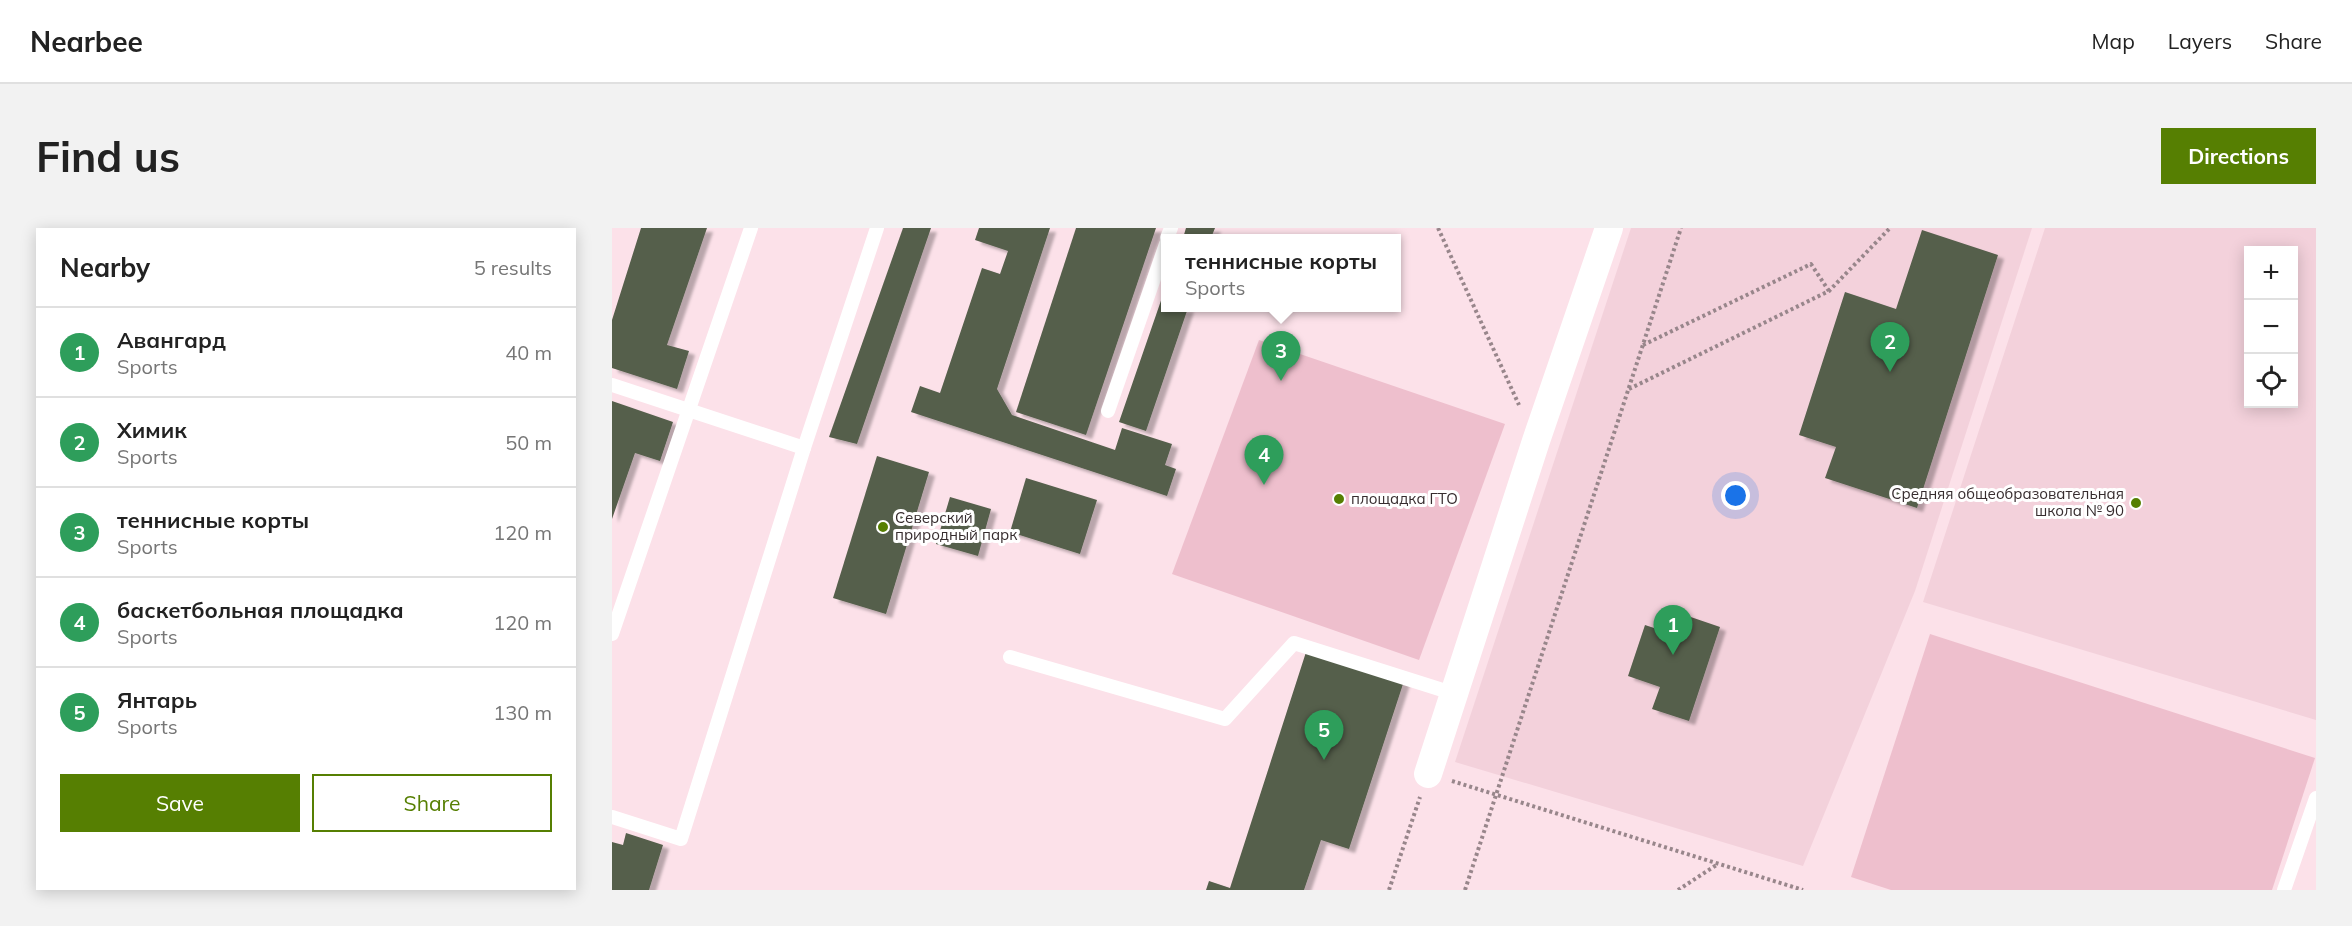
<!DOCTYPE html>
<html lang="en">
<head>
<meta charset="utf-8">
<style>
  :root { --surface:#fff; --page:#f2f2f2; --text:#222; --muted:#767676; --line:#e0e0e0; --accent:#567f02 }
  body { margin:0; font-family:Mulish,sans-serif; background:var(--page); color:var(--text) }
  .controls { position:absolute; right:18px; top:18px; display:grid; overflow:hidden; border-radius:0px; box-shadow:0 3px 15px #0003 }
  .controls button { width:54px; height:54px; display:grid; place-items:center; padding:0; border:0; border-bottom:2px solid var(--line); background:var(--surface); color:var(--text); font:30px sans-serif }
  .you { position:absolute; left:1124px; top:268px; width:21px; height:21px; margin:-15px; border:4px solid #fff; border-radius:50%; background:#1a73e8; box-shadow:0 0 0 9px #1a73e833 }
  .badge { display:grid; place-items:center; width:39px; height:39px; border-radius:50%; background:var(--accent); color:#fff; font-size:20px; font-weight:700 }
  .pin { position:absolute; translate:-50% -50px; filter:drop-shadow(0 2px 3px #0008) }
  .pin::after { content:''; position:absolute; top:32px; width:21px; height:18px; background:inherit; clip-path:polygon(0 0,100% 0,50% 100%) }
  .popup { position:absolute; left:549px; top:6px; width:240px; height:78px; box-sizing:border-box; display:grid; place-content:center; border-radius:0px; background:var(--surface); filter:drop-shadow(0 2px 4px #0005); font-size:20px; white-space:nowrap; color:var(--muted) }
  .popup b { font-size:22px; color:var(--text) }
  .popup::after { content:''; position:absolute; left:50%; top:100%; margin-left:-12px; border:12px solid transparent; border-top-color:var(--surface) }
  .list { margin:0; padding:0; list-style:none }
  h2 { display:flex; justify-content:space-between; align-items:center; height:78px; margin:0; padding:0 24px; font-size:26px }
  h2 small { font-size:20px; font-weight:400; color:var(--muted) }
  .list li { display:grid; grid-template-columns:39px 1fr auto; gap:18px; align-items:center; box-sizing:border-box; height:90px; padding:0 24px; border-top:2px solid var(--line) }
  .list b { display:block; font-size:22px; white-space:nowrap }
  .list p { margin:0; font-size:20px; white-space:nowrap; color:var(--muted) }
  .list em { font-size:20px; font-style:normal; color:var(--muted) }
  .actions { display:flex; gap:12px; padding:18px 24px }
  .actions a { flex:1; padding:14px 0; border:2px solid var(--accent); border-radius:0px; text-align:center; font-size:21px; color:var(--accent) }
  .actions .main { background:var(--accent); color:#fff }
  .icon { flex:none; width:33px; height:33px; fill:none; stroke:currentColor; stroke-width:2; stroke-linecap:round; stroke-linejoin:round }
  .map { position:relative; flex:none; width:1704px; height:662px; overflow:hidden; border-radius:0px }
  header { display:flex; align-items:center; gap:36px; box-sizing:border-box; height:84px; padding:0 30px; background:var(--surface); border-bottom:2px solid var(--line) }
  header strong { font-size:28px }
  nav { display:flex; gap:33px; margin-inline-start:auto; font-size:21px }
  .intro { display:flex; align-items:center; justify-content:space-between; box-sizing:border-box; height:144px; padding:0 36px }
  h1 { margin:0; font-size:42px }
  .button { padding:15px 27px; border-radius:0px; background:var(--accent); color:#fff; font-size:21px; font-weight:700 }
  main { display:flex; gap:36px; padding:0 36px }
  aside { flex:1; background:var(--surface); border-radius:0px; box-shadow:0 3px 15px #0003 }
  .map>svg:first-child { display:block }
  .built { fill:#f3d1db; fill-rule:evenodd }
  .green { fill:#eebfcd }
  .building { fill:#555e4b; filter:url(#shadow) }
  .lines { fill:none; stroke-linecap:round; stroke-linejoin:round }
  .path { stroke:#98868b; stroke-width:4; stroke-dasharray:3 3; stroke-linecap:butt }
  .service { stroke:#fff; stroke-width:14 }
  .minor { stroke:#fff; stroke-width:28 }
  .poi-dot { fill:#567f02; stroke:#fff; stroke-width:2 }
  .labels { text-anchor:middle; stroke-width:6; stroke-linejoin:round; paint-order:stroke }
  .poi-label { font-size:15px; fill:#362c2e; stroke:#fff; text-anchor:start }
</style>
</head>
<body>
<header>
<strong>Nearbee</strong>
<nav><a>Map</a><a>Layers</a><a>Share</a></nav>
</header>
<div class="intro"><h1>Find us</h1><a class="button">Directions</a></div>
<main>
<aside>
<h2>Nearby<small>5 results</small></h2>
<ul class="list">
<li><span class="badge" style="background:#2e9e5b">1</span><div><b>Авангард</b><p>Sports</p></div><em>40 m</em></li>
<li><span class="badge" style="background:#2e9e5b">2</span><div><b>Химик</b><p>Sports</p></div><em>50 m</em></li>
<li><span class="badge" style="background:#2e9e5b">3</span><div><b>теннисные корты</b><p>Sports</p></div><em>120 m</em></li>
<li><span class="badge" style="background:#2e9e5b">4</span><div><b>баскетбольная площадка</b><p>Sports</p></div><em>120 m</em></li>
<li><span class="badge" style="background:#2e9e5b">5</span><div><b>Янтарь</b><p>Sports</p></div><em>130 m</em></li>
</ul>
<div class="actions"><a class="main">Save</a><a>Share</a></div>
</aside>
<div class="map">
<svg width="1704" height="662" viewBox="0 0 1704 662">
  <defs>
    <filter id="shadow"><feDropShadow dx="6" dy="4" stdDeviation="1.5" flood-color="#0004"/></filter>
  </defs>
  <rect width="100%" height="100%" fill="#fce1e9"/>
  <g class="built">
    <polygon points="1019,0 1420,0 1303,363 1191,638 843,534"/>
    <path d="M1433,0H1704V492L1311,374ZM1636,22H1682V176H1636Z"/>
  </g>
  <g class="green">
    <polygon points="647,112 893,196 807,432 560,346"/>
    <polygon points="1318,406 1703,530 1660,662 1279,662 1239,649"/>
  </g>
  <g class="building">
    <polygon points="29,0 95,0 55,117 77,123 65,161 0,140 0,92"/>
    <polygon points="291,0 319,0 245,216 217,209"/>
    <polygon points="367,0 438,0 385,161 400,187 503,222 510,200 560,216 553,237 564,241 555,268 299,184 308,158 328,165 370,40 388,46 396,23 363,12"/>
    <polygon points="464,0 544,0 474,207 404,184"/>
    <polygon points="574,0 603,0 599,10 571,10"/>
    <polygon points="1310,2 1386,27 1305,280 1213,250 1224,219 1187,207 1233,64 1284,81"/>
    <polygon points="553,61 554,80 576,80 534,203 507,194"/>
    <polygon points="0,173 61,194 48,233 23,225 0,291"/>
    <polygon points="265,228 317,244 274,386 221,370"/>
    <polygon points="414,250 485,272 468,326 398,304"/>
    <polygon points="338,269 379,281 366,328 324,316"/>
    <polygon points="1067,385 1108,399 1077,493 1040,481 1048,459 1016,448 1033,397 1060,406"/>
    <polygon points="695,421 792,453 737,621 709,612 692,662 594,662 597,653 618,660"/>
    <polygon points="14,605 51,617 37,662 0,662 0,614 11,617"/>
  </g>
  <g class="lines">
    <g class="path">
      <polyline points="826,0 907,177"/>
      <polyline points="1031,117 1199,36 1217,63"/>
      <polyline points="1017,161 1217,63 1278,0"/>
      <polyline points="840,553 1191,662"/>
      <polyline points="777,662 808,569"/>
      <polyline points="853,662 1069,0"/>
      <polyline points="1066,662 1106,636"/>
    </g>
    <g class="service">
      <polyline points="555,10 559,0"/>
      <polyline points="0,157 192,220"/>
      <polyline points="496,183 554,16"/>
      <polyline points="0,406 139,0"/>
      <polyline points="398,429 613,491 682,415 840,465"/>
      <polyline points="0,589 69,611 192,220 265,0"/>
      <polyline points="1672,662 1704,570"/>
    </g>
    <polyline class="minor" points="816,546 924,213 997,0"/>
  </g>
  <g class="poi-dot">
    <circle cx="727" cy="271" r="6"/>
    <circle cx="1524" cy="275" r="6"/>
    <circle cx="271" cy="299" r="6"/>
  </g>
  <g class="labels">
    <g class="poi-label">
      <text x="1512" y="271" text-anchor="end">Средняя общеобразовательная<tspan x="1512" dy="17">школа № 90</tspan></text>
      <text x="739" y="276">площадка ГТО</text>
      <text x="283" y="295">Северский<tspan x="283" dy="17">природный парк</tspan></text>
    </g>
  </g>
</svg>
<div class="controls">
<button>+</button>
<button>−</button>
<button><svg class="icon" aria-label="locate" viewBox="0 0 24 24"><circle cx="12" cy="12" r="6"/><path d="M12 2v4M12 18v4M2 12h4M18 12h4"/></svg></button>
</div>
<div class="you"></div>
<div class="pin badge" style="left:1061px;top:427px;background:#2e9e5b">1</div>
<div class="pin badge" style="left:1278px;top:144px;background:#2e9e5b">2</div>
<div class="pin badge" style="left:669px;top:153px;background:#2e9e5b">3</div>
<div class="popup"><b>теннисные корты</b>Sports</div>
<div class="pin badge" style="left:652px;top:257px;background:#2e9e5b">4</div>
<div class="pin badge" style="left:712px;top:532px;background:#2e9e5b">5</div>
</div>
</main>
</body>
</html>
